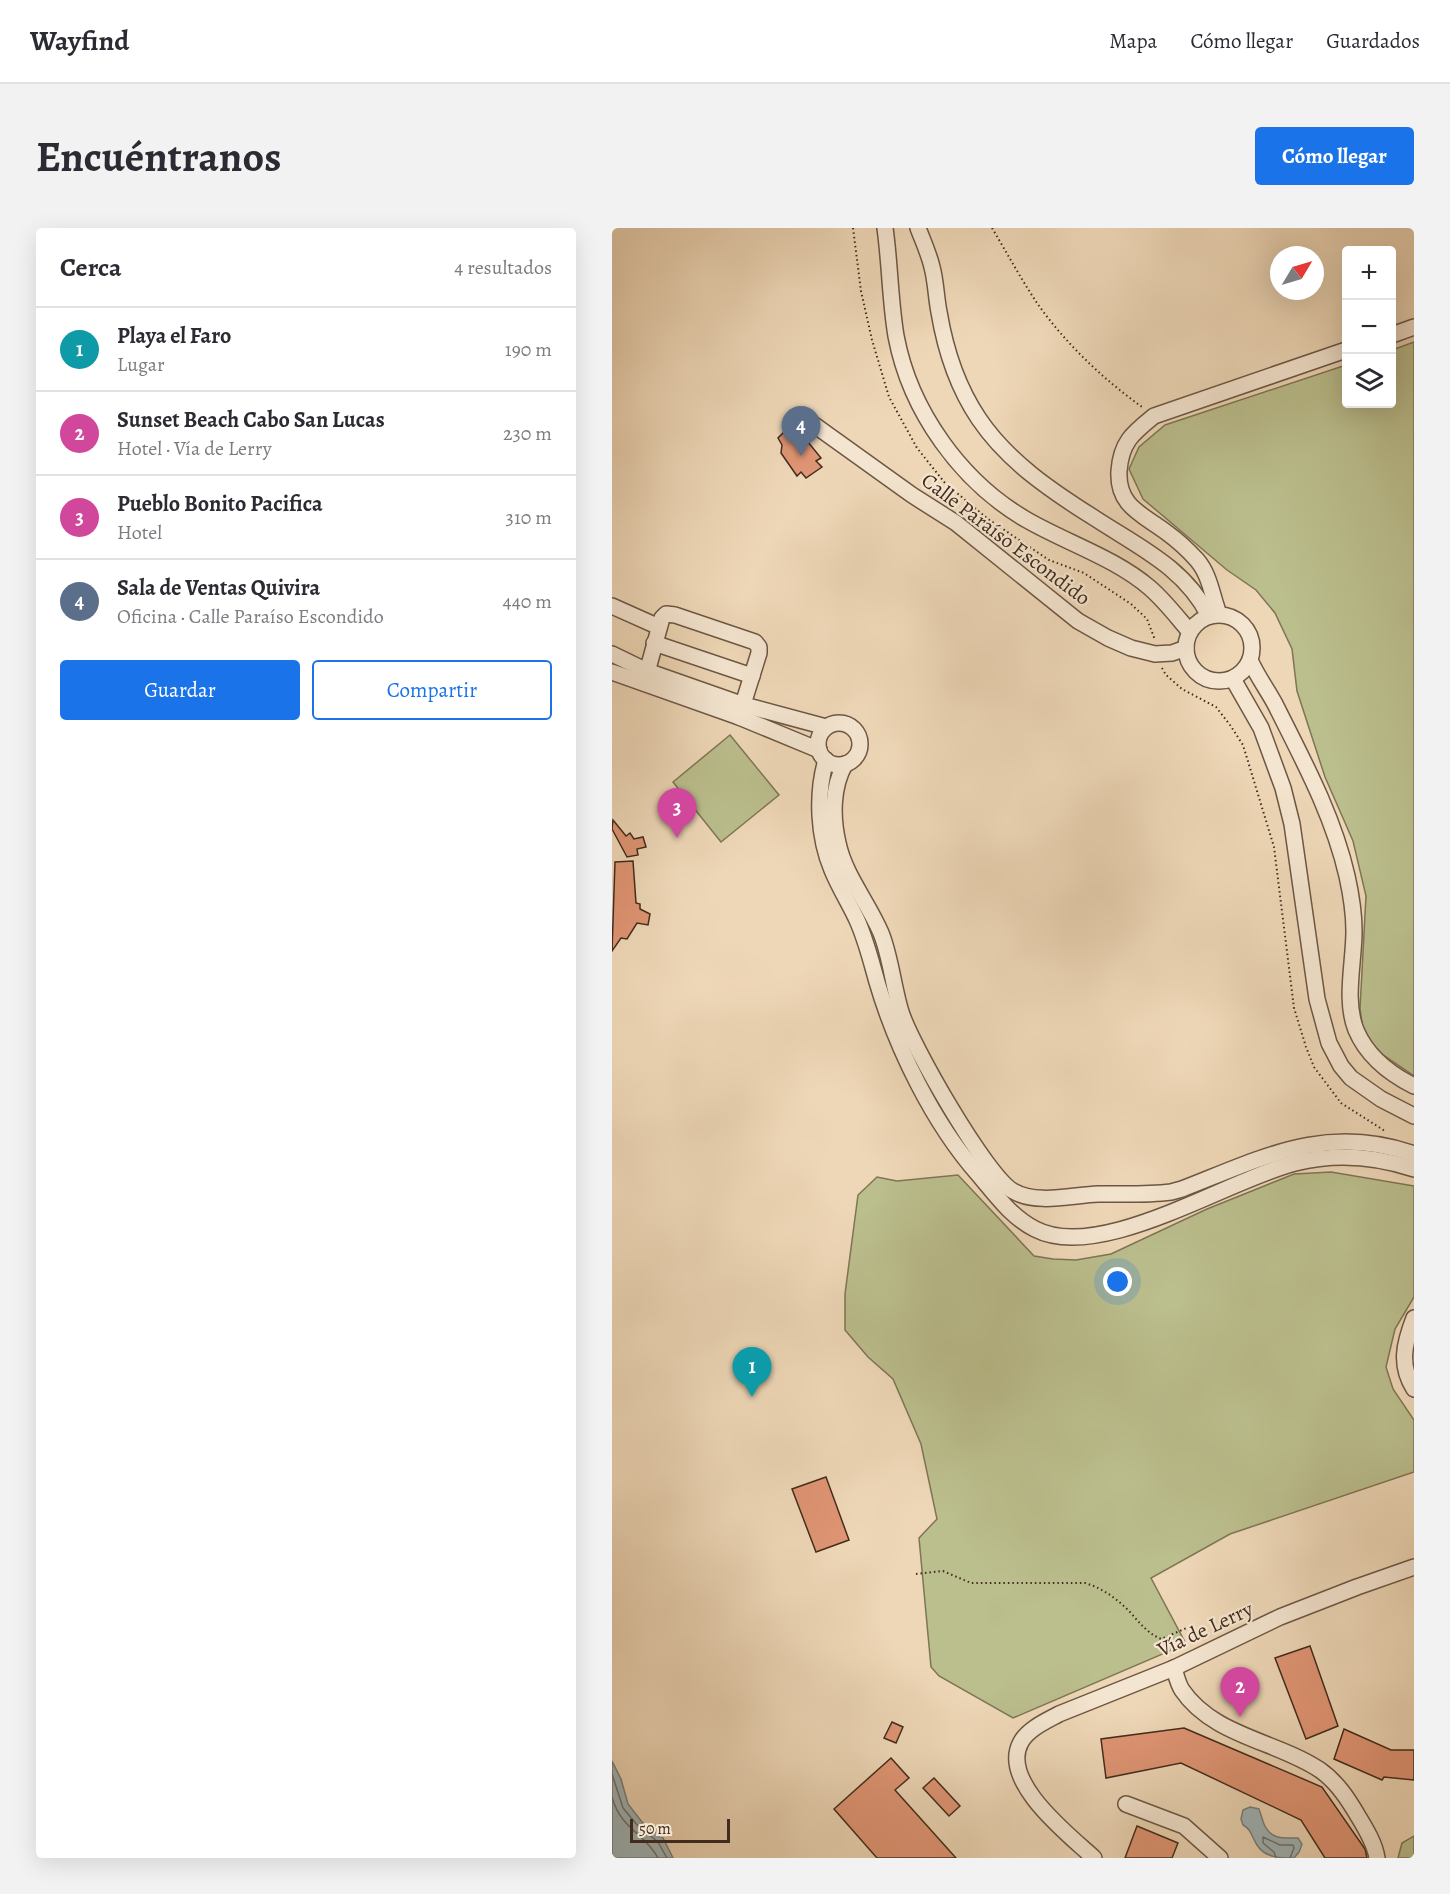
<!DOCTYPE html>
<html lang="es">
<head>
<meta charset="utf-8">
<style>
  :root { --surface:#fff; --page:#f2f2f3; --text:#2b2b33; --muted:#7c7c81; --line:#e1e1e2; --accent:#1a73e8 }
  body { margin:0; font-family:Alegreya,serif; background:var(--page); color:var(--text) }
  .controls { position:absolute; right:18px; top:18px; display:grid; overflow:hidden; border-radius:6px; box-shadow:0 6px 24px #0002 }
  .controls button { width:54px; height:54px; display:grid; place-items:center; padding:0; border:0; border-bottom:2px solid var(--line); background:var(--surface); color:var(--text); font:30px sans-serif }
  .compass { position:absolute; left:658px; top:18px; width:54px; height:54px; border-radius:50%; background:var(--surface); box-shadow:0 6px 24px #0002; rotate:52deg }
  .scale { position:absolute; left:18px; bottom:15px; width:100px; box-sizing:border-box; padding-left:6px; border:3px solid #422c1d; border-top:0; font-size:16px; line-height:21px; white-space:nowrap; color:#422c1d; -webkit-text-stroke:4px #f4e5d0; paint-order:stroke }
  .you { position:absolute; left:506px; top:1054px; width:21px; height:21px; margin:-15px; border:4px solid #fff; border-radius:50%; background:#1a73e8; box-shadow:0 0 0 9px #1a73e833 }
  .badge { display:grid; place-items:center; width:39px; height:39px; border-radius:50%; background:var(--accent); color:#fff; font-size:20px; font-weight:700 }
  .pin { position:absolute; translate:-50% -50px; filter:drop-shadow(0 2px 3px #0008) }
  .pin::after { content:''; position:absolute; top:32px; width:21px; height:18px; background:inherit; clip-path:polygon(0 0,100% 0,50% 100%) }
  .list { margin:0; padding:0; list-style:none }
  h2 { display:flex; justify-content:space-between; align-items:center; height:78px; margin:0; padding:0 24px; font-size:26px }
  h2 small { font-size:20px; font-weight:400; color:var(--muted) }
  .list li { display:grid; grid-template-columns:39px 1fr auto; gap:18px; align-items:center; box-sizing:border-box; height:84px; padding:0 24px; border-top:2px solid var(--line) }
  .list b { display:block; font-size:22px; white-space:nowrap }
  .list p { margin:0; font-size:20px; white-space:nowrap; color:var(--muted) }
  .list em { font-size:20px; font-style:normal; color:var(--muted) }
  .actions { display:flex; gap:12px; padding:18px 24px }
  .actions a { flex:1; padding:14px 0; border:2px solid var(--accent); border-radius:6px; text-align:center; font-size:21px; color:var(--accent) }
  .actions .main { background:var(--accent); color:#fff }
  .icon { flex:none; width:33px; height:33px; fill:none; stroke:currentColor; stroke-width:2; stroke-linecap:round; stroke-linejoin:round }
  .map { position:relative; flex:none; width:802px; height:1630px; overflow:hidden; border-radius:6px }
  header { display:flex; align-items:center; gap:36px; box-sizing:border-box; height:84px; padding:0 30px; background:var(--surface); border-bottom:2px solid var(--line) }
  header strong { font-size:28px }
  nav { display:flex; gap:33px; margin-inline-start:auto; font-size:21px }
  .intro { display:flex; align-items:center; justify-content:space-between; box-sizing:border-box; height:144px; padding:0 36px }
  h1 { margin:0; font-size:42px }
  .button { padding:15px 27px; border-radius:6px; background:var(--accent); color:#fff; font-size:21px; font-weight:700 }
  main { display:flex; gap:36px; padding:0 36px }
  aside { flex:1; background:var(--surface); border-radius:6px; box-shadow:0 6px 24px #0002 }
  .map>svg:first-child { display:block }
  .green { fill:#bbbe8d; stroke:#7e7555; stroke-width:1.5 }
  .water { fill:#9fb6ba; stroke:#7a7f7b; stroke-width:1.5 }
  .lines { fill:none; stroke-linecap:round; stroke-linejoin:round }
  .shore { stroke:#70716c; stroke-width:1.5 }
  .building { fill:#e09574; stroke:#422c1d; stroke-width:1.5 }
  .minor-casing { stroke:#6d5744; stroke-width:18 }
  .path { stroke:#422c1d; stroke-width:2; stroke-dasharray:1.5 3; stroke-linecap:butt }
  .minor { stroke:#f4e5d0; stroke-width:15 }
  .labels { text-anchor:middle; stroke-width:4.5; stroke-linejoin:round; paint-order:stroke }
  .street-label { font-size:21px; fill:#422c1d; stroke:#f4e5d0 }
</style>
</head>
<body>
<header>
<strong>Wayfind</strong>
<nav><a>Mapa</a><a>Cómo llegar</a><a>Guardados</a></nav>
</header>
<div class="intro"><h1>Encuéntranos</h1><a class="button">Cómo llegar</a></div>
<main>
<aside>
<h2>Cerca<small>4 resultados</small></h2>
<ul class="list">
<li><span class="badge" style="background:#0f9aa8">1</span><div><b>Playa el Faro</b><p>Lugar</p></div><em>190 m</em></li>
<li><span class="badge" style="background:#d1479c">2</span><div><b>Sunset Beach Cabo San Lucas</b><p>Hotel · Vía de Lerry</p></div><em>230 m</em></li>
<li><span class="badge" style="background:#d1479c">3</span><div><b>Pueblo Bonito Pacifica</b><p>Hotel</p></div><em>310 m</em></li>
<li><span class="badge" style="background:#5c6f8a">4</span><div><b>Sala de Ventas Quivira</b><p>Oficina · Calle Paraíso Escondido</p></div><em>440 m</em></li>
</ul>
<div class="actions"><a class="main">Guardar</a><a>Compartir</a></div>
</aside>
<div class="map">
<svg width="802" height="1630" viewBox="0 0 802 1630">
  <rect width="100%" height="100%" fill="#eed7b7"/>
  <filter id="stains"><feTurbulence type="fractalNoise" baseFrequency=".00333" numOctaves="4"/><feColorMatrix values="0 0 0 0 .2 0 0 0 0 .09 0 0 0 0 .02 0 0 0 .5 -.17"/></filter>
  <radialGradient id="worn" r=".72"><stop offset=".6" stop-color="#630" stop-opacity="0"/><stop offset="1" stop-color="#630" stop-opacity=".3"/></radialGradient>
  <g class="green">
    <polygon points="802,114 802,848 764,822 751,801 748,781 754,668 741,613 713,549 685,463 680,421 663,385 644,362 615,342 531,271 517,241 527,219 553,197 734,137 734,176 780,176 780,122"/>
    <polygon points="118,507 167,567 109,614 61,554"/>
    <polygon points="719,944 802,958 802,1069 783,1101 774,1139 781,1161 802,1192 802,1244 618,1306 539,1350 574,1416 401,1490 327,1448 319,1439 307,1310 325,1291 309,1216 281,1151 256,1129 233,1102 233,1066 246,967 265,949 285,953 346,947 422,1028 441,1031 464,1032 499,1026 595,981 682,946"/>
    <polygon points="802,1608 802,1630 786,1630 790,1615"/>
  </g>
  <g class="water">
    <polygon points="0,1533 9,1551 16,1576 30,1594 51,1610 61,1630 0,1630"/>
    <path d="M638,1579L647,1581C649,1586 650,1591 652,1596C659,1612 671,1610 686,1610L690,1616L687,1624L682,1630C668,1630 653,1630 645,1617C639,1608 640,1602 631,1597L629,1591L631,1582Z"/>
  </g>
  <g class="lines">
    <g class="shore">
      <polyline points="0,1546 11,1580 26,1598 46,1614 55,1630"/>
      <path d="M0,1569C9,1602 33,1605 46,1630"/>
      <polyline points="664,1630 662,1624 651,1615 651,1609 668,1617 681,1617 682,1620 678,1630"/>
    </g>
  </g>
  <g class="building">
    <polygon points="172,204 184,206 188,213 192,209 209,230 204,233 210,239 194,250 189,244 185,248 169,225 170,217 166,210"/>
    <polygon points="1,592 14,608 18,605 22,611 31,609 34,619 25,621 26,627 15,629 0,601"/>
    <polygon points="21,633 24,675 28,676 28,681 38,686 36,697 25,695 15,711 9,710 0,723 3,634"/>
    <polygon points="214,1249 237,1312 204,1324 180,1261"/>
    <polygon points="698,1418 726,1498 694,1511 663,1430"/>
    <polygon points="280,1494 291,1499 284,1515 272,1510"/>
    <polygon points="572,1500 710,1559 753,1621 755,1630 713,1630 689,1592 569,1535 494,1550 489,1511"/>
    <polygon points="732,1501 779,1522 802,1522 802,1552 772,1549 770,1552 722,1531"/>
    <polygon points="279,1530 297,1550 283,1562 344,1630 265,1630 222,1581"/>
    <polygon points="322,1550 348,1578 337,1588 311,1560"/>
    <polygon points="525,1598 566,1615 560,1630 513,1630"/>
  </g>
  <g class="lines">
    <g class="minor-casing">
      <g id="minor">
        <path d="M273,0C278,36 278,72 284,108C298,183 349,254 415,292C455,315 503,330 538,360C553,373 565,389 578,404"/>
        <path d="M306,0C311,13 317,26 320,39C324,54 324,69 327,84C333,120 346,160 367,191C396,234 441,264 484,291C527,319 573,340 597,388"/>
        <polyline points="780,107 802,99"/>
        <polyline points="201,196 300,267 344,295 466,393 496,410 519,420 543,426 560,425 574,420"/>
        <polyline points="0,378 47,399"/>
        <path d="M607,386C600,368 598,347 585,332C576,322 565,312 554,304C530,286 505,278 507,243C509,214 521,205 542,188L734,122"/>
        <circle cx="607" cy="420" r="33"/>
        <polyline points="42,415 140,448"/>
        <polyline points="0,426 35,443 132,477 214,499"/>
        <path d="M638,432C645,448 655,461 663,476C691,532 721,587 735,648C739,666 742,685 742,703C742,735 732,772 744,802C755,828 778,846 802,858"/>
        <polyline points="0,444 127,489 207,522"/>
        <polyline points="621,451 649,500 671,560 680,596 705,771 717,815 729,838 739,850 769,871 802,888"/>
        <polyline points="32,455 50,390 54,386 63,387 143,414 147,419 147,425 127,489"/>
        <circle cx="227" cy="516" r="21"/>
        <path d="M214,532C204,566 206,609 220,642C227,659 237,675 245,692C254,712 259,733 265,754C284,819 321,895 366,946C383,966 399,989 423,1001C488,1035 615,952 683,935C723,925 763,928 802,941"/>
        <path d="M233,536C220,559 220,589 226,615C233,648 256,674 269,705C279,730 281,758 289,784C299,816 374,948 401,963C425,977 460,967 486,966C511,966 535,967 559,964L570,961C650,930 714,895 802,926"/>
        <path d="M802,1090C792,1116 787,1137 802,1161"/>
        <path d="M562,1440C564,1447 566,1456 570,1462C601,1508 665,1513 708,1542C725,1554 736,1571 746,1588C754,1601 763,1616 765,1630"/>
        <polyline points="514,1576 572,1598 608,1630"/>
        <path d="M482,1630C457,1607 387,1553 409,1514C416,1501 434,1493 447,1486L562,1440L668,1389L745,1359L802,1339"/>
      </g>
    </g>
    <g class="path">
      <polyline points="241,0 249,63 260,112 277,169 305,220 333,255 376,291 437,332 472,345 519,376 535,391 543,412"/>
      <path d="M380,0C395,25 409,51 425,75C453,115 491,151 530,179"/>
      <polyline points="550,440 554,447 570,461 604,479 618,497 631,517 662,619 682,780 694,819 702,839 729,875 773,903"/>
      <path d="M304,1346L331,1343L359,1355H473C490,1360 504,1370 517,1383C527,1394 535,1405 549,1411L584,1396"/>
    </g>
    <use href="#minor" class="minor"/>
  </g>
  <g class="labels">
    <g class="street-label">
      <text transform="translate(394 311) rotate(37)" y="7">Calle Paraíso Escondido</text>
      <text transform="translate(593 1401) rotate(-25)" y="7">Vía de Lerry</text>
    </g>
  </g>
  <rect width="100%" height="100%" filter="url(#stains)"/>
  <rect width="100%" height="100%" fill="url(#worn)"/>
</svg>
<div class="controls">
<button>+</button>
<button>−</button>
<button><svg class="icon" aria-label="layers" viewBox="0 0 24 24"><path d="M12 4l9 5-9 5-9-5zM3 14l9 5 9-5"/></svg></button>
</div>
<svg class="compass" viewBox="-18 -18 36 36"><path d="M0-13l5 13h-10z" fill="#e53935"/><path d="M0 13l5-13h-10z" fill="#7c7c81"/></svg>
<div class="scale">50 m</div>
<div class="you"></div>
<div class="pin badge" style="left:140px;top:1169px;background:#0f9aa8">1</div>
<div class="pin badge" style="left:628px;top:1489px;background:#d1479c">2</div>
<div class="pin badge" style="left:65px;top:610px;background:#d1479c">3</div>
<div class="pin badge" style="left:189px;top:228px;background:#5c6f8a">4</div>
</div>
</main>
</body>
</html>
